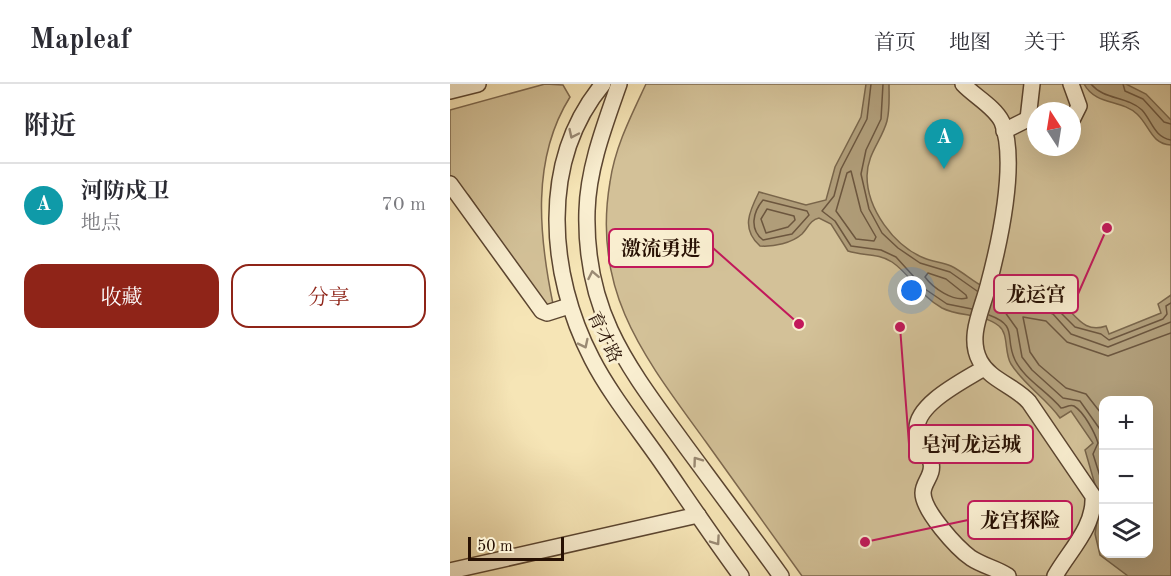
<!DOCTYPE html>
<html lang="zh">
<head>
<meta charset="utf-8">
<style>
  :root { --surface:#fff; --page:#f7f7f7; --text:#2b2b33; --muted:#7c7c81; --line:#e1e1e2; --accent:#8f2418 }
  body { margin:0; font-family:"Old Standard TT","Noto Serif SC",serif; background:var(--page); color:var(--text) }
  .controls { position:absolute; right:18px; bottom:18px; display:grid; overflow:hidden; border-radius:12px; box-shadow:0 6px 24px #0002 }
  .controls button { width:54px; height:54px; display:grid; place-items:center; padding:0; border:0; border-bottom:2px solid var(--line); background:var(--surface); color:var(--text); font:30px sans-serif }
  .compass { position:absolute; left:577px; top:18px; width:54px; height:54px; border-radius:50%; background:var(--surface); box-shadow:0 6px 24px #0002; rotate:348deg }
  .scale { position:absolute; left:18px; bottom:15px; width:96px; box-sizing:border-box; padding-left:6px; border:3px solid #271003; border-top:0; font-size:16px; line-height:21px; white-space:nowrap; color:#271003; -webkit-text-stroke:4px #f9eed0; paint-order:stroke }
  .you { position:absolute; left:462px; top:207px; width:21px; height:21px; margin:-15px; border:4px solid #fff; border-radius:50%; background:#1a73e8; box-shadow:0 0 0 9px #1a73e833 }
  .badge { display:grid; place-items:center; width:39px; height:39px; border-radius:50%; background:var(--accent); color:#fff; font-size:20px; font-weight:700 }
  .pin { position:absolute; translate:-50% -50px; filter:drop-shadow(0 2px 3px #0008) }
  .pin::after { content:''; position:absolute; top:32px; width:21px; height:18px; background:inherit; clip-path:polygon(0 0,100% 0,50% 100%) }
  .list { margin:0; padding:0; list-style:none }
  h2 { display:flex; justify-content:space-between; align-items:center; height:78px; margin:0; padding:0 24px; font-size:26px }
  h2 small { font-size:20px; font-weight:400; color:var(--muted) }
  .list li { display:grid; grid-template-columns:39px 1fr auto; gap:18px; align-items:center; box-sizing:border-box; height:84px; padding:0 24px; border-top:2px solid var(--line) }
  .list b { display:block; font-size:22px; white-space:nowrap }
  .list p { margin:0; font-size:20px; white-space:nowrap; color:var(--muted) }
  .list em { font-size:20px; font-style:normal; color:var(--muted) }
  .actions { display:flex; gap:12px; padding:18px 24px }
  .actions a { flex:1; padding:14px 0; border:2px solid var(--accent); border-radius:18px; text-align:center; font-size:21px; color:var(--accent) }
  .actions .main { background:var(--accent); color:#fff }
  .icon { flex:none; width:33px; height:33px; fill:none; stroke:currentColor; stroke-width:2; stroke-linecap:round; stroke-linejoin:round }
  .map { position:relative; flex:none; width:721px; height:492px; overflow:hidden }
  header { display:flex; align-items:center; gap:36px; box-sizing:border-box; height:84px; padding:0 30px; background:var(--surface); border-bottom:2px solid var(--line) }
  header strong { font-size:28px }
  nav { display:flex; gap:33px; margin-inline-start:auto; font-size:21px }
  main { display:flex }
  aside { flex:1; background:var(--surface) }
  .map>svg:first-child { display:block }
  .green { fill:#d3c198; stroke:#7d684e; stroke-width:1.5; fill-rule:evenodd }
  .water { fill:#b09d79; stroke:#79654a; stroke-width:1.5; fill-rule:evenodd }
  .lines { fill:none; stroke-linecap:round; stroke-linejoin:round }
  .shore { stroke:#6c563e; stroke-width:1.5 }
  .minor-casing { stroke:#5b4530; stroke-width:18 }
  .minor { stroke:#f9eed0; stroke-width:15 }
  .oneway { stroke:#9a8a74 }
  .labels { text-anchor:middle; stroke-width:6; stroke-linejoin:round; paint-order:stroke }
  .street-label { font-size:18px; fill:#271003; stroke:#f9eed0 }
  .leader { fill:none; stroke:#c2185b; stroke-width:2 }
  .callout-dot { fill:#c2185b; stroke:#f9eed0; stroke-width:2 }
  .callout { fill:#f9eed0; stroke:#c2185b; stroke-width:2 }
  .callout-label { font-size:20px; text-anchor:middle; font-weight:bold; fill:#271003 }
</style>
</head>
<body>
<header>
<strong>Mapleaf</strong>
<nav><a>首页</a><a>地图</a><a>关于</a><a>联系</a></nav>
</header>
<main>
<aside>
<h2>附近<small></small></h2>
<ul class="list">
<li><span class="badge" style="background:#0f9aa8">A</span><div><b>河防戍卫</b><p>地点</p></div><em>70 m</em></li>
</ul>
<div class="actions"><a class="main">收藏</a><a>分享</a></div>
</aside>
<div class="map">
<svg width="721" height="492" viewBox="0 0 721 492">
  <rect width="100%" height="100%" fill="#f6e5b6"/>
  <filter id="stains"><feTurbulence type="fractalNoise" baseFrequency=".00333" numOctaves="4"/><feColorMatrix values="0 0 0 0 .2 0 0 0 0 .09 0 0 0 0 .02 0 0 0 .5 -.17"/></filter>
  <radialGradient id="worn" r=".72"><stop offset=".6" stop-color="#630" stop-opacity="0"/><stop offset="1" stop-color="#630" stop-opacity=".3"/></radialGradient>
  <g class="green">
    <path d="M95,0L113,1L120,13C81,75 89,152 103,220L96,223L19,112L0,92V26Z"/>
    <path d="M196,0H721V492H352C320,447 288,403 256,358C196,275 141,209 160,98C165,63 181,32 196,0ZM586,27H622V63H586ZM654,316H698V470H654Z"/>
  </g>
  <g class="water">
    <path d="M416,0H439C439,12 440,25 437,37C432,56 417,70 417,92C417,125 444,162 474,174C483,178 492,178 501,182C519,191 530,206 553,209C565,211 577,209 589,212C596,213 605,215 611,219C626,230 633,250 656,242L659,250L711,229L708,220L721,211V492H678L650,471L645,450L650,418L635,366L643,359L621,327L610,334C596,314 574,301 561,280C554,269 559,250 549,242C533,229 509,233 492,224C469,211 460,190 442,178C428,169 413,172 398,167L381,140L369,134C360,136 358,144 352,150C342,159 324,163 310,162C291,145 299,128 309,108L356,121L376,116L385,83L411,33ZM654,316H698V470H654Z"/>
    <path d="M634,0H676L696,10L721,36V61C701,60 700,42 687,30C671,15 646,22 634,0Z"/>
  </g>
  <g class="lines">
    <g class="shore">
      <polyline points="421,0 417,35 391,85 384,112 372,127 385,137 401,162 431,166 446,173 475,205 497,220 522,225"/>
      <polyline points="433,0 431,35 416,66 411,90 419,125 432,149 448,164 470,179 500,188 527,207"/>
      <path d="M641,0C654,16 677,12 692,26C702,37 704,53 721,56"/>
      <polyline points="673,0 675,7 693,15 714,38 721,40"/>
      <polygon points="401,87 411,127 426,153 424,157 406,155 386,127 397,89"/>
      <path d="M313,116L357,127L359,131L342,150L313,156C299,145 303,128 313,116Z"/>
      <polygon points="317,125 344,132 345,136 338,143 316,149 311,135"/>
      <path d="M478,189L496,195L516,211L517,214C503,218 483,204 475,193Z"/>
      <polyline points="544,213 572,215 604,222 625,243 651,250 659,256 713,235 717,230 716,222 721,219"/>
      <path d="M539,231C569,242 554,253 565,276C574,295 597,307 611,324C615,324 620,320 624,322C634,328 645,349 648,359L643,370L654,405"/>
      <polyline points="654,333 636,310 616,304 589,281 580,268 573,233 596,237 617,258 658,272 721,249"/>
      <polyline points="654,351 630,317 613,314 582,286 572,273 567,245 552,224 571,222 595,227 603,230 621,250 658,263 721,238"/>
    </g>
    <g class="minor-casing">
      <g id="minor">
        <path d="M153,0C89,77 98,190 142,275C160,310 187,343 210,376C237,415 263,454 291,492"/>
        <path d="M169,0C155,40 138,84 137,127C134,231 180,285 237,364C268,406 300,449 331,492"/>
        <path d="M513,0C524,12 545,23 552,38C568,78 549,161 538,202C532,226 517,253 530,277C540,296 565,302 579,318L643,412C645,443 619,467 605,492"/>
        <polyline points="621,0 629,22 622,36"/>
        <polyline points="0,7 28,0"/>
        <polyline points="578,35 582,0"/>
        <polyline points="554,47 578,35 586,40"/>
        <polyline points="0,100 92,227 97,229 119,222"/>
        <path d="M534,284C515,296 465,320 467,346C468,359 479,367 481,379C484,391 473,398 473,409C473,427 507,464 521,474C533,482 546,484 558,492"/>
        <polyline points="0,487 248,431"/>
      </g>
    </g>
    <use href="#minor" class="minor"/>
  </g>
  <defs><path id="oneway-chevron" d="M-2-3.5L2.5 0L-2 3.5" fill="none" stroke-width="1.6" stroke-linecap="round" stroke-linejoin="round" transform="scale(1.5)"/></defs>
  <g class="oneway">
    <use href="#oneway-chevron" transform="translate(123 50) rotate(115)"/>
    <use href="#oneway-chevron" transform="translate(143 191) rotate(-101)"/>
    <use href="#oneway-chevron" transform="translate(134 260) rotate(64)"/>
    <use href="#oneway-chevron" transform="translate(247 377) rotate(-126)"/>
    <use href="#oneway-chevron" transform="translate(266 457) rotate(55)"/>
  </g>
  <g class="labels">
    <g class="street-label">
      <text transform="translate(155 253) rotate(64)" y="6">育才路</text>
    </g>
  </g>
  <path class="leader" d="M349 240L263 164M657 144L628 210M450 243L459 360M415 458L518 436"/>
  <g class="callout-dot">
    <circle cx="349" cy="240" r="6"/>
    <circle cx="657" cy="144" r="6"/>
    <circle cx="450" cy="243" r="6"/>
    <circle cx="415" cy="458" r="6"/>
  </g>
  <g class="callout">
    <rect x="159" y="145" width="104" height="38" rx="6"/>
    <rect x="544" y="191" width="84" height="38" rx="6"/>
    <rect x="459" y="341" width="124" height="38" rx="6"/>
    <rect x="518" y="417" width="104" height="38" rx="6"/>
  </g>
  <g class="callout-label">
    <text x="211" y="171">激流勇进</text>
    <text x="586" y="217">龙运宫</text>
    <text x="521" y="367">皂河龙运城</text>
    <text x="570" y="443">龙宫探险</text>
  </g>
  <rect width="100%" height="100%" filter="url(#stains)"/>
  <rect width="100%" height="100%" fill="url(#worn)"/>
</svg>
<div class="controls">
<button>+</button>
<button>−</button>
<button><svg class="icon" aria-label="layers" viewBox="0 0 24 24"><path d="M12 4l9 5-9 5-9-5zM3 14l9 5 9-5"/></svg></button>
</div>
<svg class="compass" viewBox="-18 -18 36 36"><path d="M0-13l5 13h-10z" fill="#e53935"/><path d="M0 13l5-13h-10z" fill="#7c7c81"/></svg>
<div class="scale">50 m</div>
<div class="you"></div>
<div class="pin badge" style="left:494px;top:85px;background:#0f9aa8">A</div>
</div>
</main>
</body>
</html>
